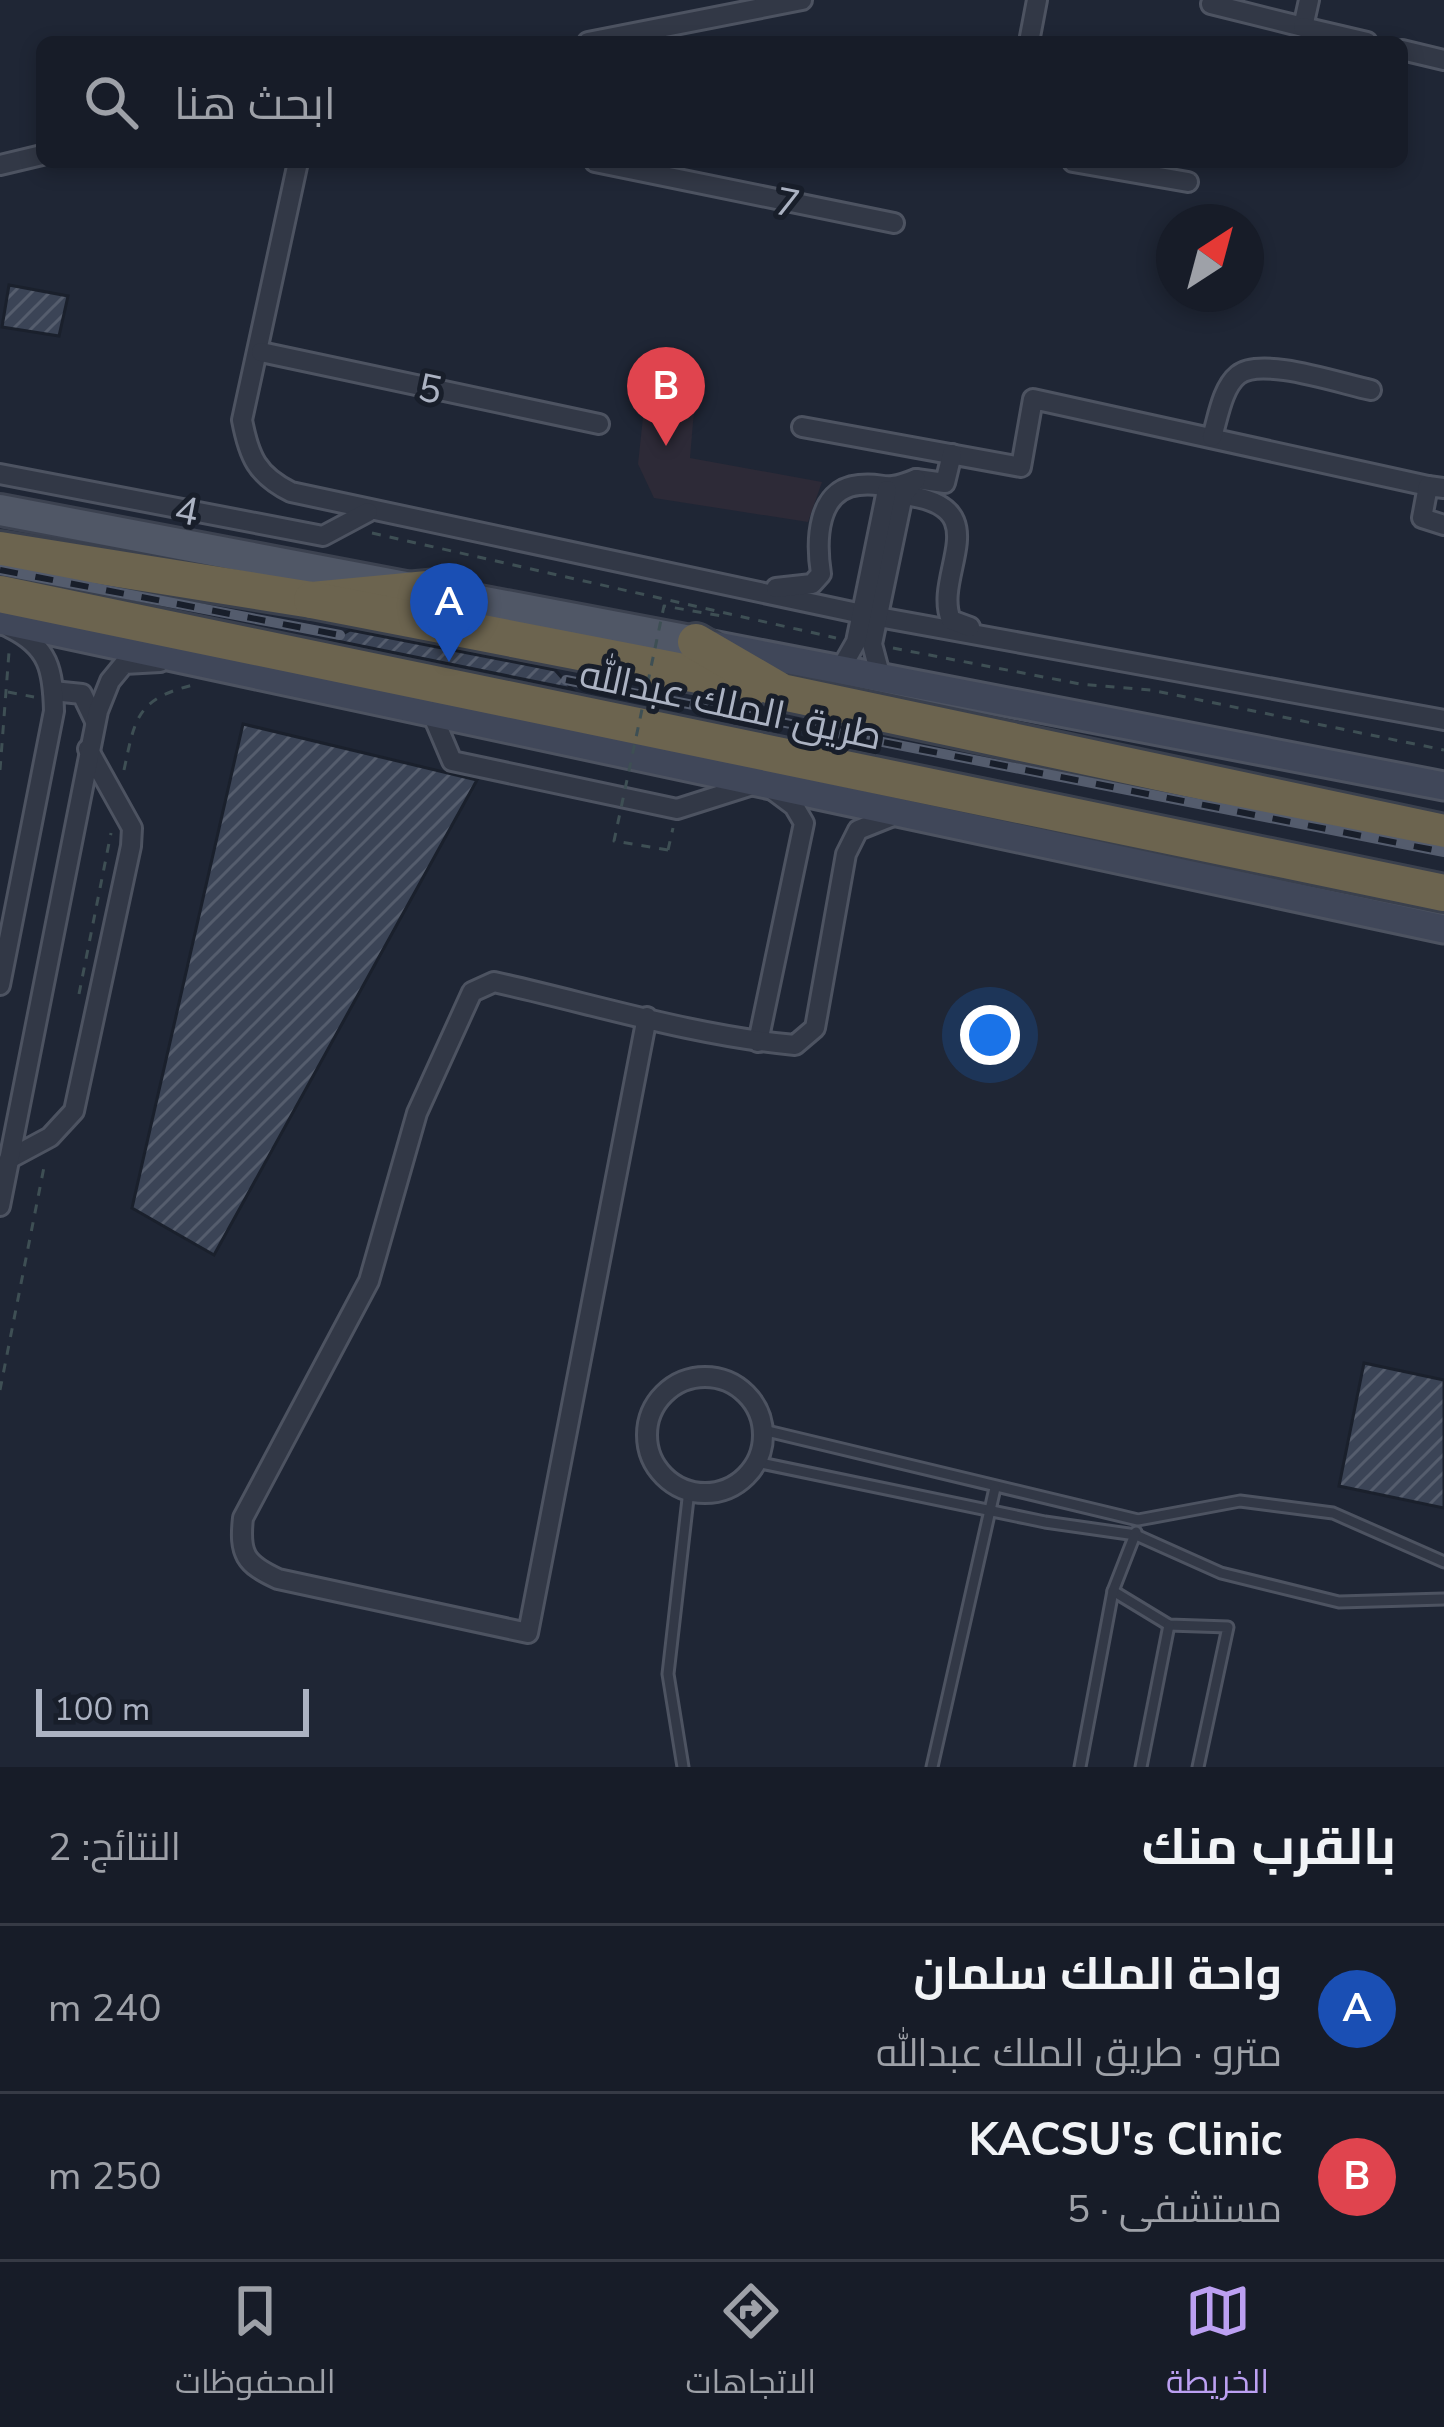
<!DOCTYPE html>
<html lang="ar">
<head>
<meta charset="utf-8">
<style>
  :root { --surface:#171c28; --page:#242934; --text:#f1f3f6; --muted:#9ea1a8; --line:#363a45; --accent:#bca0f2 }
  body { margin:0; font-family:"Nunito Sans",Cairo,sans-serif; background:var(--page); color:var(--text); direction:rtl }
  .compass { position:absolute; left:1156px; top:204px; width:108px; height:108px; border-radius:50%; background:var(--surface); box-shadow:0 6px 18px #0003; rotate:36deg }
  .scale { position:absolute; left:36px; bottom:30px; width:273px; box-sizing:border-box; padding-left:12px; border:6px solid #acb3c3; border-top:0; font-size:33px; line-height:42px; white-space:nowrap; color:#acb3c3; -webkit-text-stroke:9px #181e2a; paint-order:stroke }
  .you { position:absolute; left:990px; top:1035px; width:42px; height:42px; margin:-30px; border:9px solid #fff; border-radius:50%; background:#1a73e8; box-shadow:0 0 0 18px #1a73e833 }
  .badge { display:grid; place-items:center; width:78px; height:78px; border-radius:50%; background:var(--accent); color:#fff; font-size:39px; font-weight:700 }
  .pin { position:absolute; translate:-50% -99px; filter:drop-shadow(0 3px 6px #0008) }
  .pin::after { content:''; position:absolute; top:63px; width:42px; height:36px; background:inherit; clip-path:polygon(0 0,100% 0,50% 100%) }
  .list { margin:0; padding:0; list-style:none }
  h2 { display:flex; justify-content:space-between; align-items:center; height:156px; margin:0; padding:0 48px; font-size:51px }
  h2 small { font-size:39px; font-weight:400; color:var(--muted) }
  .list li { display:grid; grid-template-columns:78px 1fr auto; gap:36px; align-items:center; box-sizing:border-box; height:168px; padding:0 48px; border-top:3px solid var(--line) }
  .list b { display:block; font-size:45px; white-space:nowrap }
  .list p { margin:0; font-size:39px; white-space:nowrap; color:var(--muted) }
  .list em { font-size:39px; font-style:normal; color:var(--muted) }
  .icon { flex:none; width:66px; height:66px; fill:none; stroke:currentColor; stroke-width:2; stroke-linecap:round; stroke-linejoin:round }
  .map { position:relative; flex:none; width:1444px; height:1767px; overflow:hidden; direction:ltr }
  .search { position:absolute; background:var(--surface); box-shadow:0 6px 18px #0003; left:36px; right:36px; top:36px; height:132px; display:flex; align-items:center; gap:30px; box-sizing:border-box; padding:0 42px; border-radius:18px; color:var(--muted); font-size:45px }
  .sheet { height:492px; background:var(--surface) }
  nav { display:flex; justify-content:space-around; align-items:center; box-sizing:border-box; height:168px; border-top:3px solid var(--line); background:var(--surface); font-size:33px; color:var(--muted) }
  nav a { display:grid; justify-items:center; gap:6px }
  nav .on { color:var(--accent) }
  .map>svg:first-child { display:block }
  .medical { fill:#2d2a37 }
  .building { fill:url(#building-hatch); stroke:#1a202c; stroke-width:3 }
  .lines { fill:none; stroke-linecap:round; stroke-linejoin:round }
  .lane-casing { stroke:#4d5361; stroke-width:15 }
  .street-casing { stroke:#4d5361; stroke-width:24 }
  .secondary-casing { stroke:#4d5361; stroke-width:33 }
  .primary-casing { stroke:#3c4250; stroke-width:36 }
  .highway-casing { stroke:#3a404d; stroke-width:42 }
  .path { stroke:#3e4f54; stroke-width:3; stroke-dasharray:9 9; stroke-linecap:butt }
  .lane { stroke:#323846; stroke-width:9 }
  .street { stroke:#323846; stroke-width:18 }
  .secondary { stroke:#404759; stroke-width:27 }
  .primary { stroke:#505766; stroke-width:30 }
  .highway { stroke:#6c644f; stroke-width:36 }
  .rail-casing { stroke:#545c6d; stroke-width:10 }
  .rail { stroke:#181e2a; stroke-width:6; stroke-dasharray:18; stroke-linecap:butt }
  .path-bridge { stroke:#3e4f54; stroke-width:3; stroke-dasharray:9 9; stroke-linecap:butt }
  .labels { text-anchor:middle; stroke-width:10; stroke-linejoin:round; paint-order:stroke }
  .street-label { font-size:39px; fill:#acb3c3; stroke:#181e2a }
</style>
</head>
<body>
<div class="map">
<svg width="1444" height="1767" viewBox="0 0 1444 1767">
  <defs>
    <pattern id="building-hatch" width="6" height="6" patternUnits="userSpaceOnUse" patternTransform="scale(3)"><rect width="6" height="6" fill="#3b4456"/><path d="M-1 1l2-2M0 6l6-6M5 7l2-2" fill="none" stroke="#555d6d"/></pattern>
  </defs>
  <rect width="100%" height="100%" fill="#1f2635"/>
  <polygon class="medical" points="673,394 695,399 690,458 822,482 808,522 654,498 638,464 644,408"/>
  <g class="building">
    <polygon points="9,285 68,296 59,336 2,327"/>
    <polygon points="350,630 555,670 572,689 332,640"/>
    <polygon points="243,724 477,780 214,1255 132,1208"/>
    <polygon points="1364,1363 1444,1380 1444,1508 1339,1486"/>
  </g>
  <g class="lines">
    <g class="lane-casing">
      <g id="lane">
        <polyline points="763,1430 1138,1520 1240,1501 1333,1513 1444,1562"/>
        <polyline points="756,1462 1045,1522 1136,1535 1221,1573 1339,1602 1444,1599"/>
        <polyline points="1113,1591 1169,1625 1228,1627 1198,1767"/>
        <polyline points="683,1767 668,1674 689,1490"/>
        <polyline points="932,1767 995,1488"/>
        <polyline points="1080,1767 1113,1591 1136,1532"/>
        <polyline points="1141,1767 1169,1625"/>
      </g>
    </g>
    <g class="street-casing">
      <g id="street">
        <polyline points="1211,4 1303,27 1309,0"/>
        <polyline points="1303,27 1367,42"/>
        <polyline points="588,42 802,0"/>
        <polyline points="1029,42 1037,0"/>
        <polyline points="1402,50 1444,60"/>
        <path d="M298,162L242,420C249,457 257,475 291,492L862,614L1444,720"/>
        <polyline points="595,162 894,223"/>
        <polyline points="1073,162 1188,182"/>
        <polyline points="0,165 42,155"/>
        <polyline points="261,352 599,424"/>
        <polyline points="802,427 1021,467 1033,399 1428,486"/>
        <path d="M1212,437C1218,418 1222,388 1238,375C1261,356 1341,384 1371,390"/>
        <polyline points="0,474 323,536 368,512"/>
        <polyline points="916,479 945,483 952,454"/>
        <polyline points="1444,488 1428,486 1422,518 1444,525"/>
        <path d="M903,495C1001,506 932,574 951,620L970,627"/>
        <path d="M776,588L812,584L821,574C816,542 816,489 859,485C887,482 881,493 916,479L903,495L872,644L881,678"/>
        <polyline points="840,670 856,642 887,490"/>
        <polyline points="53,691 82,694 95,721"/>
        <polyline points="430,709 452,761 677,809 762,782 794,806 804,823 758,1042"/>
        <path d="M0,985L54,711C53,670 49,647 10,628"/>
        <path d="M647,1017L528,1633L278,1579C245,1564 239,1554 243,1518L369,1281L417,1113L472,992L494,982C593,1004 694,1036 795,1045L815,1028L846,854L858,830L898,814"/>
        <polyline points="9,1159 50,1137 74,1111 131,846 132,828 88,749"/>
        <polyline points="0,1206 98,711 110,681 124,664 160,662"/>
        <circle cx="705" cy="1435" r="58"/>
      </g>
    </g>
    <g class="secondary-casing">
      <g id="secondary">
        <polyline points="0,620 1444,929"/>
        <polyline points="712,645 1444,786"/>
      </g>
    </g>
    <g class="primary-casing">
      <polyline id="primary" points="0,510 696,642"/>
    </g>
    <g class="highway-casing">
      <g id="highway">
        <polyline points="0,550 312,600 438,588"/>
        <polyline points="0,594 1444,893"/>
        <polyline points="312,600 755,686"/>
        <polyline points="696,642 782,692 1444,833"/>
      </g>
    </g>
    <g class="path">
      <polyline points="372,533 836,638"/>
      <polyline points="893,648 1080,684 1151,690 1444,750"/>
      <polyline points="8,692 34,697"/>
      <polyline points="0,770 9,652"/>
      <path d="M124,770C135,719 136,699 193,685"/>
      <polyline points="668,850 673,828"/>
      <polyline points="79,994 111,833"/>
      <polyline points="0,1390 45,1162"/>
    </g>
    <use href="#lane" class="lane"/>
    <use href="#street" class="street"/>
    <use href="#secondary" class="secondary"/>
    <use href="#primary" class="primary"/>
    <use href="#highway" class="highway"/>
    <g class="rail-casing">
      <g id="rail">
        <polyline points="0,570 340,635"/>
        <polyline points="566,680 1444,852"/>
      </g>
    </g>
    <use href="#rail" class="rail"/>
    <polyline class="path-bridge" points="668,850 614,841 664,606 728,617"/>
  </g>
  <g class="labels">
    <g class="street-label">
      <text transform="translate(788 202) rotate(11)" y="14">7</text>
      <text transform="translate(430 388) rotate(12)" y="14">5</text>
      <text transform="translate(187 510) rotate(11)" y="14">4</text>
      <text transform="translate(731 704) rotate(12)" y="14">طريق الملك عبدالله</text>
    </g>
  </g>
</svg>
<svg class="compass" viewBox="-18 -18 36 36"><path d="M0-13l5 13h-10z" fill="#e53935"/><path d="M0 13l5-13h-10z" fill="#9ea1a8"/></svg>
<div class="scale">100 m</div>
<div class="you"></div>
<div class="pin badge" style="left:449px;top:662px;background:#1a4fb4">A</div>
<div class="pin badge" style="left:666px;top:446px;background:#e0444e">B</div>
<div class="search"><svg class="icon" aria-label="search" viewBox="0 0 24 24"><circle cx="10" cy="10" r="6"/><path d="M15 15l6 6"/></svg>ابحث هنا</div>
</div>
<section class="sheet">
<h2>بالقرب منك<small>النتائج: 2</small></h2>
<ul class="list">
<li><span class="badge" style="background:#1a4fb4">A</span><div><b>واحة الملك سلمان</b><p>مترو · طريق الملك عبدالله</p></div><em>240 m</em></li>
<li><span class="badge" style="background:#e0444e">B</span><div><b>KACSU's Clinic</b><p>مستشفى · 5</p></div><em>250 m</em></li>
</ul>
</section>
<nav>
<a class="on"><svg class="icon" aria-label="map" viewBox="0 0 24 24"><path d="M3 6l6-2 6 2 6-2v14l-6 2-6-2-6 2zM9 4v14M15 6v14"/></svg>الخريطة</a>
<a><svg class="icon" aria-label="directions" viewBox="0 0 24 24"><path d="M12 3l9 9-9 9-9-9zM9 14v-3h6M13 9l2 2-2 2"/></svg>الاتجاهات</a>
<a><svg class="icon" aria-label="saved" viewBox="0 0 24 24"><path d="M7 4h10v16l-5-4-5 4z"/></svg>المحفوظات</a>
</nav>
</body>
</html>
